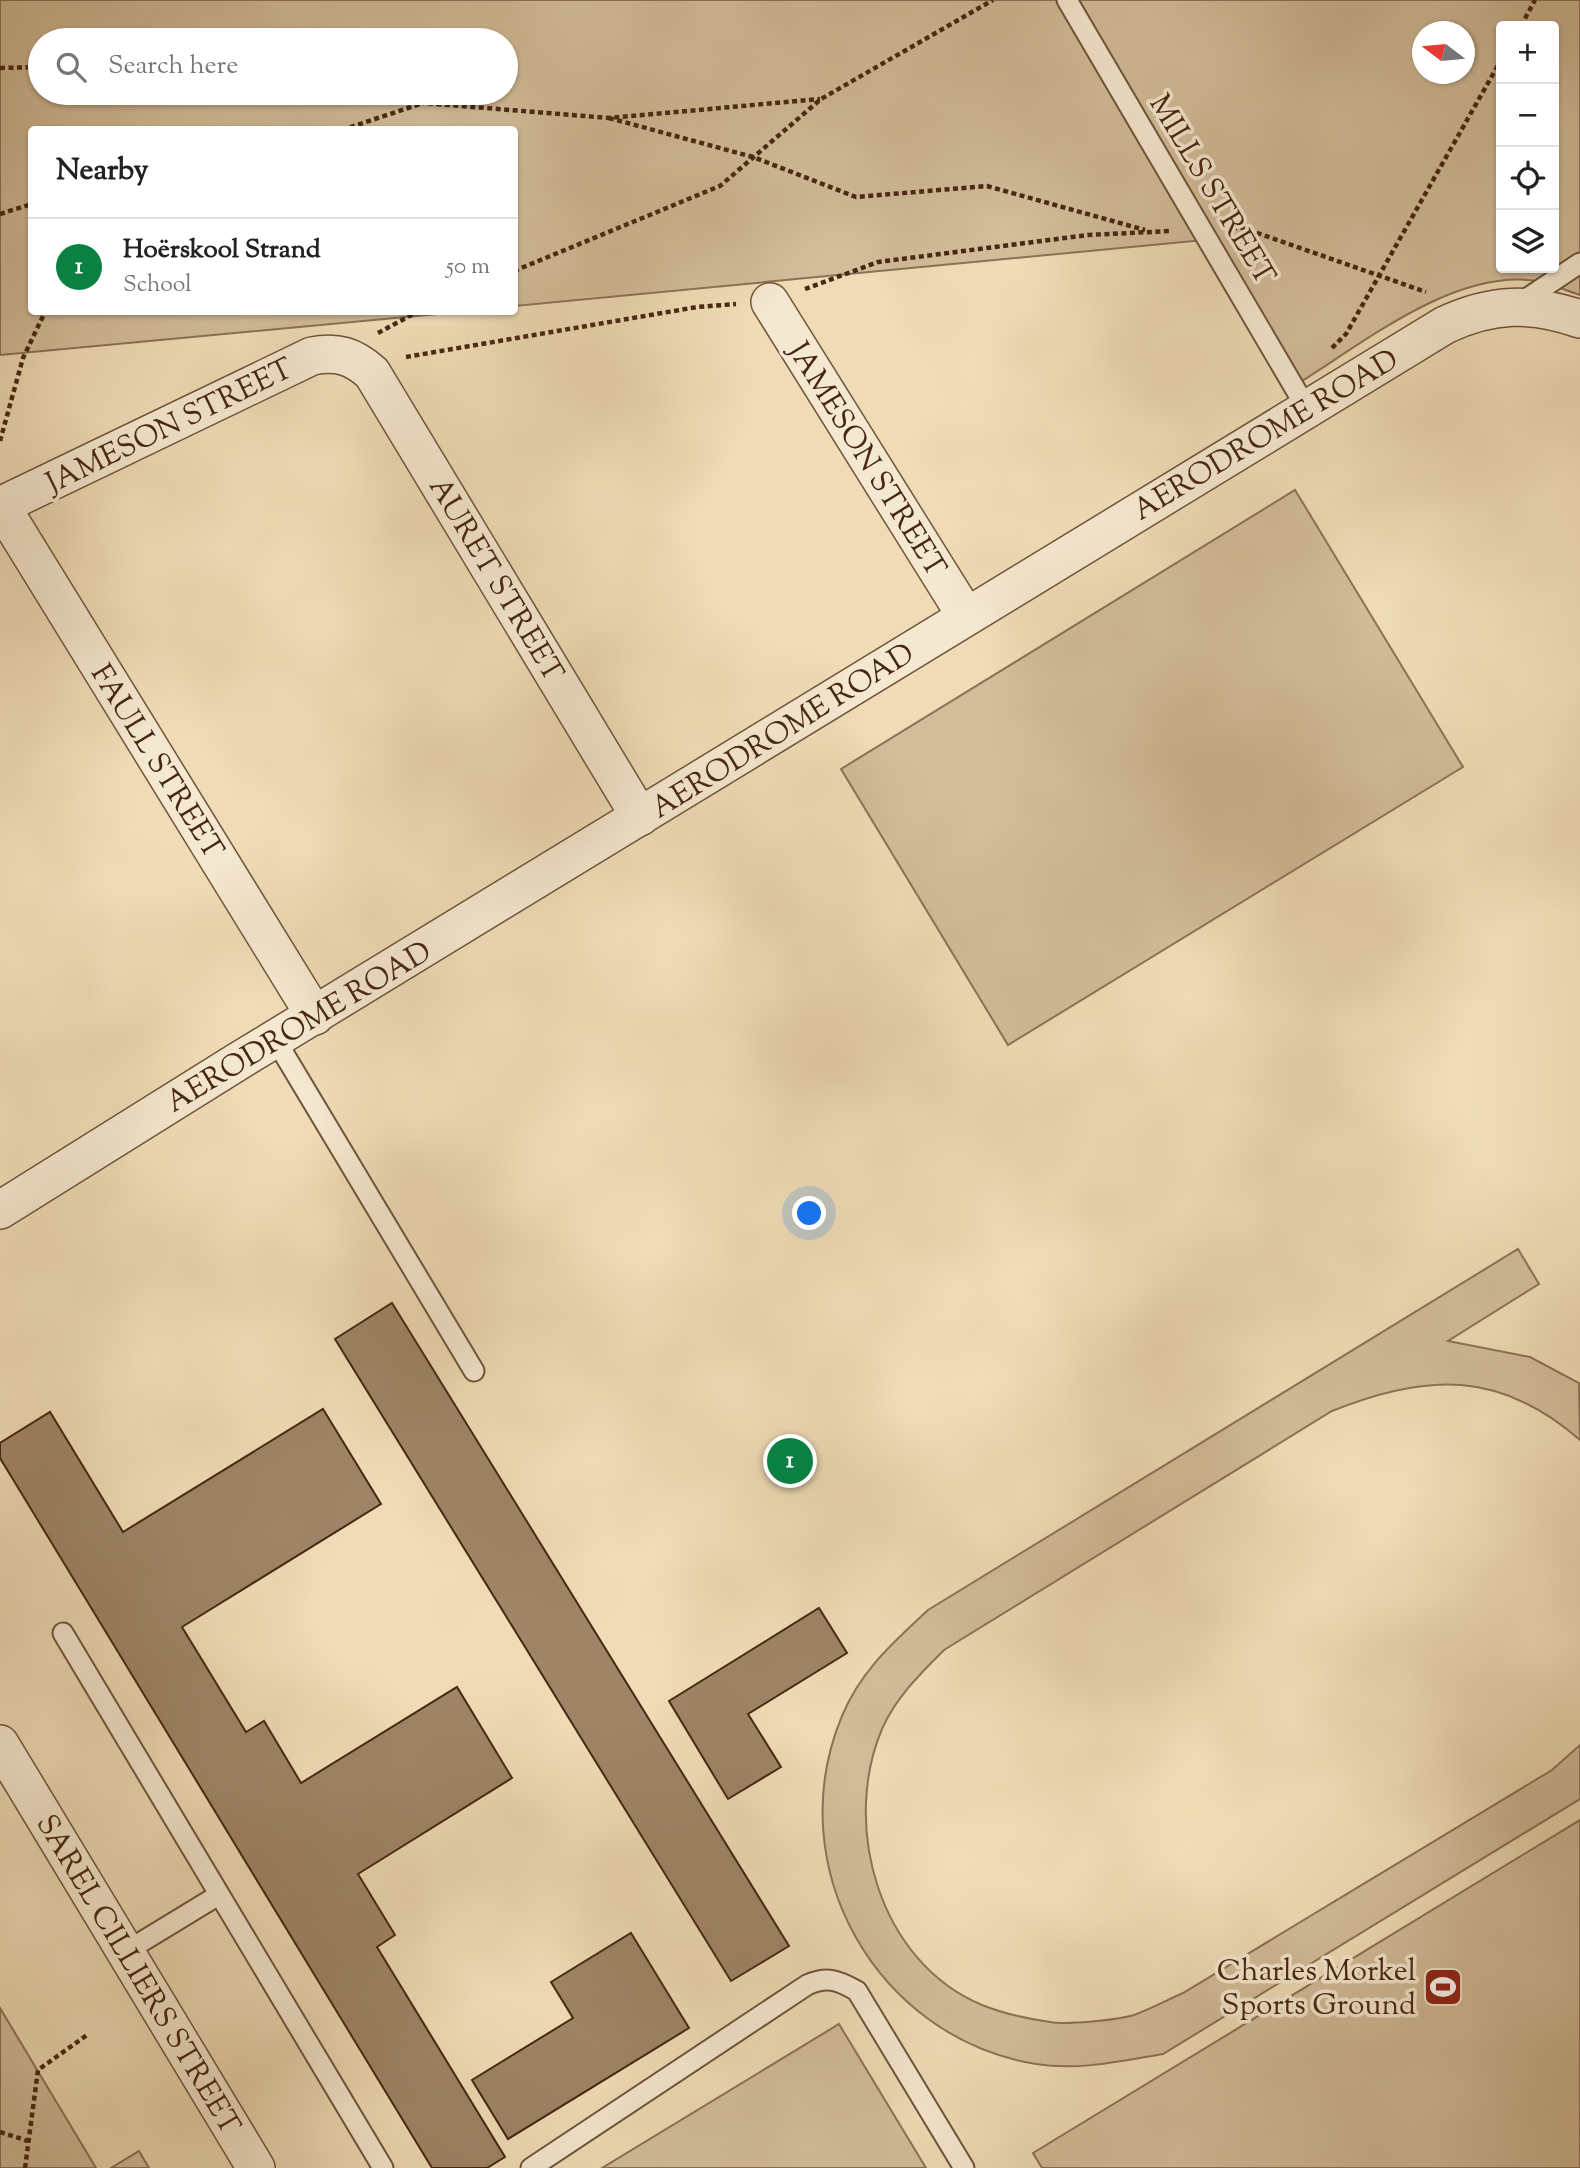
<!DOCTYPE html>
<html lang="en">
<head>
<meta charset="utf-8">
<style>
  :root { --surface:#fff; --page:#f2f2f2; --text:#222; --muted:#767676; --line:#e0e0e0; --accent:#0b8043 }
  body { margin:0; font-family:"Sorts Mill Goudy",serif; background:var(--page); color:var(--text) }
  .controls { position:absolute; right:21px; top:21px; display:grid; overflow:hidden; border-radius:7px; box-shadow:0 2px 5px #0004 }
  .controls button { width:63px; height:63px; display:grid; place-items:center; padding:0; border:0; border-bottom:2px solid var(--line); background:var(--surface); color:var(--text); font:35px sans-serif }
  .compass { position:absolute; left:1412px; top:21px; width:63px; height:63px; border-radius:50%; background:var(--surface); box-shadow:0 2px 5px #0004; rotate:286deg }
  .you { position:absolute; left:810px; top:1214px; width:24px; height:24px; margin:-18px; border:5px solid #fff; border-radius:50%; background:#1a73e8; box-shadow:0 0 0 10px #1a73e833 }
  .badge { display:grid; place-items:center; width:46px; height:46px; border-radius:50%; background:var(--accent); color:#fff; font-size:23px; font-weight:700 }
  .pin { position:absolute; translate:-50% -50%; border:4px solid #fff; box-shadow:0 2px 7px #0006 }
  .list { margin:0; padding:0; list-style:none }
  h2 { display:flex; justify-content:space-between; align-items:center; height:91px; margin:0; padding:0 28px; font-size:30px }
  h2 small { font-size:23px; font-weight:400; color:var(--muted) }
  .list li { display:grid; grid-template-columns:46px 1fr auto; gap:21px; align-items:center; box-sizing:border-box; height:98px; padding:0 28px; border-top:2px solid var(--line) }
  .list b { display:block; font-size:26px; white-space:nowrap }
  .list p { margin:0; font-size:23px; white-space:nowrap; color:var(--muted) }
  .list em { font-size:23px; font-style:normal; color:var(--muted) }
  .icon { flex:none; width:38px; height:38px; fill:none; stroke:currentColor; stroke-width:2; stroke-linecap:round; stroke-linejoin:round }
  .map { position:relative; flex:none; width:1580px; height:2168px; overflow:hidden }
  .search { position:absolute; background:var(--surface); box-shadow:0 2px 5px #0004; left:28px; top:28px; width:490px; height:77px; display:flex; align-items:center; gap:18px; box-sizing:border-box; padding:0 24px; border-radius:38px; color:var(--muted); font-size:26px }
  .panel { position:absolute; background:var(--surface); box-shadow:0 2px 5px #0004; left:28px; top:126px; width:490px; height:189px; border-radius:7px }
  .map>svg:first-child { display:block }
  .green { fill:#d2bd9a; stroke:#8c7256; stroke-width:2; fill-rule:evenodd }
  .building { fill:#9e8567; stroke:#462711; stroke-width:2 }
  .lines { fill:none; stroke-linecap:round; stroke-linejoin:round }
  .service-casing { stroke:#70543a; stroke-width:23 }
  .minor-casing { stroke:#70543a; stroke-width:40 }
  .path { stroke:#462711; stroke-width:4.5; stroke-dasharray:5 3.5; stroke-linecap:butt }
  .service { stroke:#f5e8d0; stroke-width:19 }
  .minor { stroke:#f5e8d0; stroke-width:37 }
  .labels { text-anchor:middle; stroke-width:7; stroke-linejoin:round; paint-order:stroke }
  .street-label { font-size:30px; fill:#462711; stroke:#f5e8d0 }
  .poi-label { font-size:30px; fill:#462711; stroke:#f5e8d0; text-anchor:end }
</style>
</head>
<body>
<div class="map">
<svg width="1580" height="2168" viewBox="0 0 1580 2168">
  <rect width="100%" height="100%" fill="#efdcb6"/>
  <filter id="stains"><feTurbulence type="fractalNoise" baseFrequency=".00286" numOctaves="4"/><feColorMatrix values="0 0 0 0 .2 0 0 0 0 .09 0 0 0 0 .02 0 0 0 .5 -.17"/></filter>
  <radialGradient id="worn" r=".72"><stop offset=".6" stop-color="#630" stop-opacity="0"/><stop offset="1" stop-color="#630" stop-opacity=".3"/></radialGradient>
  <g class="green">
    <path d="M0,0H1580V295C1564,290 1546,281 1529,280C1448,273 1361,345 1294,386L1204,240L515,306L514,130H32V312H459L0,355ZM1501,26H1554V268H1501ZM1422,32H1464V74H1422ZM40,40H506V93H40Z"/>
    <polygon points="1295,490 1463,767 1008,1045 841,769"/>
    <path d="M1518,1249L1539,1284L1448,1341L1530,1357L1579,1383L1580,1440C1500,1370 1426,1373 1332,1411L944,1650C921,1673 896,1697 882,1729C841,1826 879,1962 982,2005C1002,2013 1029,2019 1050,2022C1067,2025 1117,2020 1134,2015C1151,2009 1167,2000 1183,1993L1552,1770L1580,1745V1799L1163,2054C1122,2061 1078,2071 1036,2064C876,2038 779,1866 842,1716C861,1670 893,1643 928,1610Z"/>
    <polygon points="1580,1820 1580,2168 1042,2168 1033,2153"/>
    <polygon points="0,2008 96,2168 0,2168"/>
    <polygon points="839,2024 926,2168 602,2168"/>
    <polygon points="139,2151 149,2168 111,2168"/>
  </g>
  <g class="building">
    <polygon points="392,1303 789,1946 731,1981 335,1339"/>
    <polygon points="323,1409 381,1504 182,1627 246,1732 264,1721 301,1783 457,1687 512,1778 358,1874 395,1935 377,1947 505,2157 487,2168 432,2168 0,1458 0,1443 50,1412 123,1532"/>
    <polygon points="819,1608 847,1653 748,1714 781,1767 728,1799 669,1701"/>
    <polygon points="631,1933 689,2028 508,2139 472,2080 573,2018 551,1982"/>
  </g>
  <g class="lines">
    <g class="service-casing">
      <g id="service">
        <polyline points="1067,0 1307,409"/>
        <polyline points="1517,305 1580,263"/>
        <polyline points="275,1039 474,1371"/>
        <polyline points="63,1633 383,2168"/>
        <polyline points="125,1952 217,1896"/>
        <path d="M531,2168L807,1985C827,1976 838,1980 857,1991L964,2168"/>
      </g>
    </g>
    <g class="minor-casing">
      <g id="minor">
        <polyline points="770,302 966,616"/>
        <path d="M0,506L312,356C337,351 353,356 372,373L640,817"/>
        <polyline points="1,506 315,1016"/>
        <path d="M0,1210L237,1062L1445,325C1492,303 1531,302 1580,319"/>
        <polyline points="0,1744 256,2168"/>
      </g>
    </g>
    <g class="path">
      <polyline points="1521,26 1535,0"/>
      <polyline points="0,68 40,67"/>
      <polyline points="378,93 424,103 609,118 820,99"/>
      <polyline points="609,118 753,157 856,197 987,186 1145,230"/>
      <polyline points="342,130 423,103"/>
      <polyline points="0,214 32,204"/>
      <polyline points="1232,228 1243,228 1426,292"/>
      <polyline points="514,271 720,186 821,99 993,0"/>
      <polyline points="805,289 878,262 1088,235 1171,231"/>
      <polyline points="378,333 417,312"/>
      <polyline points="1332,348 1346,334 1501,60"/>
      <polyline points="406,357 697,307 736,304"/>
      <polyline points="0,441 23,358 45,312"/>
      <polyline points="0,2132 28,2141"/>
      <polyline points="25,2168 38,2070 87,2035"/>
    </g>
    <use href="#service" class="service"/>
    <use href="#minor" class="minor"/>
  </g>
  <defs>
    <g id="stadium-square" transform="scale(2.0125)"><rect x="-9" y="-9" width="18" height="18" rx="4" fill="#8f2418" stroke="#f5e8d0"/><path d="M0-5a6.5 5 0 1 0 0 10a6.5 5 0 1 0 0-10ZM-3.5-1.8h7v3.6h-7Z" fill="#fff"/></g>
  </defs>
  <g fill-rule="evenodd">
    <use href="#stadium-square" x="1443" y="1987"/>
  </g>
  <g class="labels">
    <g class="street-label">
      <text transform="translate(1213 189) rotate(59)" y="10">MILLS STREET</text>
      <text transform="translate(169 425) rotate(-26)" y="10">JAMESON STREET</text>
      <text transform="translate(1265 434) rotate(-31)" y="10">AERODROME ROAD</text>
      <text transform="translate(868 459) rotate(58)" y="10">JAMESON STREET</text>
      <text transform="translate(497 579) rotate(59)" y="10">AURET STREET</text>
      <text transform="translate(782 730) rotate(-32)" y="10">AERODROME ROAD</text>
      <text transform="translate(158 761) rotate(58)" y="10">FAULL STREET</text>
      <text transform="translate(298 1026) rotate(-31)" y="10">AERODROME ROAD</text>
      <text transform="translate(139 1974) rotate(59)" y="10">SAREL CILLIERS STREET</text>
    </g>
    <g class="poi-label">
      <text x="1416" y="1980">Charles Morkel<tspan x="1416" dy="34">Sports Ground</tspan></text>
    </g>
  </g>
  <rect width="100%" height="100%" filter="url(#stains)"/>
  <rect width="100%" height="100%" fill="url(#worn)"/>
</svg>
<div class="controls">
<button>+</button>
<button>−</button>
<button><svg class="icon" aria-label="locate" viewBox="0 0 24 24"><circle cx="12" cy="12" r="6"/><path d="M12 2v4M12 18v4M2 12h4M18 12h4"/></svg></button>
<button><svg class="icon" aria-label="layers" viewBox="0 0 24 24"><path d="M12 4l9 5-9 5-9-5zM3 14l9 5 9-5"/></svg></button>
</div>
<svg class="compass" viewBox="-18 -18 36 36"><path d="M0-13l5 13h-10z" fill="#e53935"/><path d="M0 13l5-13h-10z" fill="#767676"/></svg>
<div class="you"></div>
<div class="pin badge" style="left:790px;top:1461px">1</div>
<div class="search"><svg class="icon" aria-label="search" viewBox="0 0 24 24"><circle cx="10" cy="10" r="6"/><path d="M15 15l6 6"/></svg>Search here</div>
<section class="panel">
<h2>Nearby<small></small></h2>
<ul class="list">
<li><span class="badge">1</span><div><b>Hoërskool Strand</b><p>School</p></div><em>50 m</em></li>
</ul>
</section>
</div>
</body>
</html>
